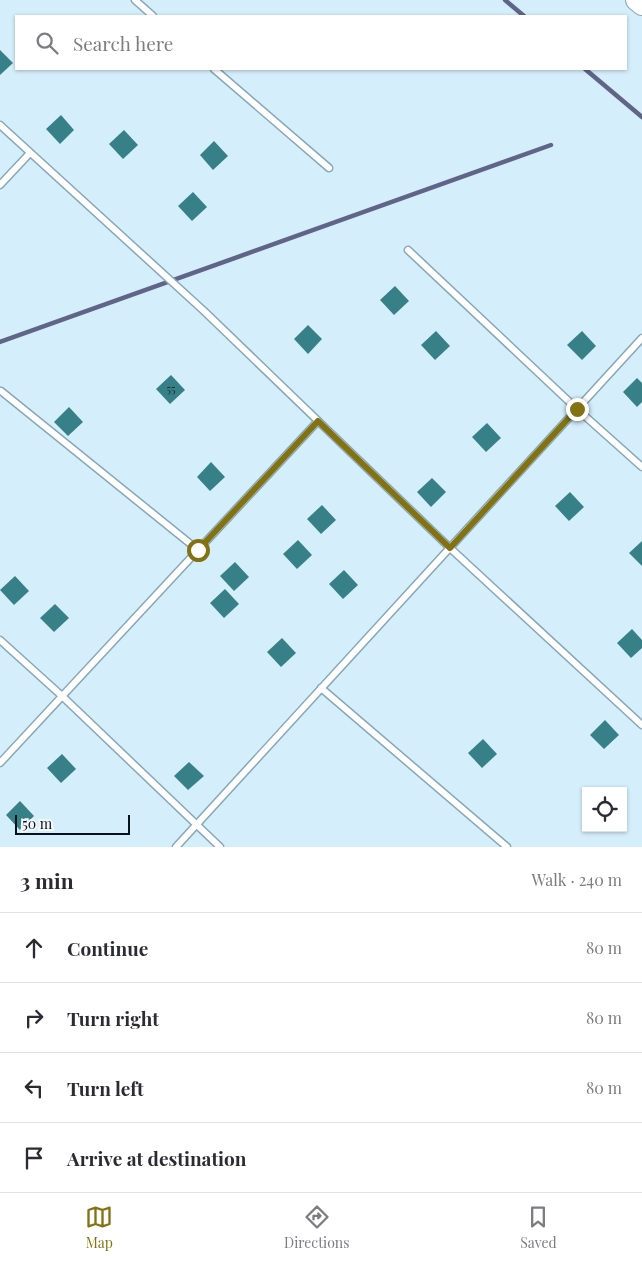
<!DOCTYPE html>
<html lang="en">
<head>
<meta charset="utf-8">
<style>
  :root { --surface:#fff; --page:#f2f2f3; --text:#2b2b33; --muted:#7c7c81; --line:#e1e1e2; --accent:#837213 }
  body { margin:0; font-family:"Playfair Display",serif; background:var(--page); color:var(--text) }
  .controls { position:absolute; right:15px; bottom:15px; display:grid; overflow:hidden; border-radius:0px; box-shadow:0 1px 4px #0004 }
  .controls button { width:45px; height:45px; display:grid; place-items:center; padding:0; border:0; border-bottom:1px solid var(--line); background:var(--surface); color:var(--text); font:25px sans-serif }
  .scale { position:absolute; left:15px; bottom:12px; width:115px; box-sizing:border-box; padding-left:5px; border:2px solid #071318; border-top:0; font-size:14px; line-height:18px; white-space:nowrap; color:#071318; -webkit-text-stroke:4px #f1f8fb; paint-order:stroke }
  .stop { position:absolute; width:15px; height:15px; margin:-11px; border:4px solid #837213; border-radius:50%; background:#fff }
  .stop.end { background:#837213; border-color:#fff; box-shadow:0 1px 5px #0008 }
  .list { margin:0; padding:0; list-style:none }
  h2 { display:flex; justify-content:space-between; align-items:center; height:65px; margin:0; padding:0 20px; font-size:21px }
  h2 small { font-size:16px; font-weight:400; color:var(--muted) }
  .list li { display:grid; grid-template-columns:32px 1fr auto; gap:15px; align-items:center; box-sizing:border-box; height:70px; padding:0 20px; border-top:1px solid var(--line) }
  .list b { display:block; font-size:19px; white-space:nowrap }
  .list em { font-size:16px; font-style:normal; color:var(--muted) }
  .icon { flex:none; width:28px; height:28px; fill:none; stroke:currentColor; stroke-width:2; stroke-linecap:round; stroke-linejoin:round }
  .map { position:relative; flex:none; width:642px; height:847px; overflow:hidden }
  .search { position:absolute; background:var(--surface); box-shadow:0 1px 4px #0004; left:15px; right:15px; top:15px; height:55px; display:flex; align-items:center; gap:12px; box-sizing:border-box; padding:0 18px; border-radius:0px; color:var(--muted); font-size:19px }
  .sheet { height:345px; background:var(--surface) }
  nav { display:flex; justify-content:space-around; align-items:center; box-sizing:border-box; height:70px; border-top:1px solid var(--line); background:var(--surface); font-size:14px; color:var(--muted) }
  nav a { display:grid; justify-items:center; gap:2px }
  nav .on { color:var(--accent) }
  .map>svg:first-child { display:block }
  .lines { fill:none; stroke-linecap:round; stroke-linejoin:round }
  .stream { stroke:#606588; stroke-width:4.5 }
  .building { fill:#388087 }
  .lane-casing { stroke:#88a7b6; stroke-width:9 }
  .primary-casing { stroke:#88a7b6; stroke-width:22 }
  .lane { stroke:#fff; stroke-width:6 }
  .primary { stroke:#fff; stroke-width:20 }
  .route { stroke:#837213; stroke-width:6 }
  .labels { text-anchor:middle; stroke-width:4.5; stroke-linejoin:round; paint-order:stroke }
  .number-label { font-size:11px; fill:#132e34 }
</style>
</head>
<body>
<div class="map">
<svg width="642" height="847" viewBox="0 0 642 847">
  <rect width="100%" height="100%" fill="#d4eefb"/>
  <g class="lines">
    <g class="stream">
      <polyline points="505,0 524,16"/>
      <polyline points="585,69 642,117"/>
      <polyline points="0,342 551,145"/>
    </g>
  </g>
  <g class="building">
    <polygon points="0,50 13,63 0,75"/>
    <polygon points="61,115 74,130 60,144 46,129"/>
    <polygon points="124,130 138,145 123,159 109,144"/>
    <polygon points="214,141 228,156 213,170 200,155"/>
    <polygon points="193,192 207,207 192,221 178,206"/>
    <polygon points="395,286 409,301 394,315 380,300"/>
    <polygon points="308,325 322,339 308,354 294,339"/>
    <polygon points="436,331 450,346 435,360 421,345"/>
    <polygon points="582,331 596,346 582,360 567,345"/>
    <polygon points="171,375 185,390 170,404 156,389"/>
    <polygon points="637,378 642,383 642,402 637,407 623,392"/>
    <polygon points="69,407 83,422 68,436 54,422"/>
    <polygon points="487,423 501,438 486,452 472,437"/>
    <polygon points="211,462 225,477 210,491 197,477"/>
    <polygon points="432,478 446,492 431,507 417,492"/>
    <polygon points="570,492 584,507 569,521 555,506"/>
    <polygon points="322,505 336,520 321,534 307,519"/>
    <polygon points="298,540 312,555 297,569 283,554"/>
    <polygon points="642,541 642,566 629,553"/>
    <polygon points="235,562 249,577 234,591 220,576"/>
    <polygon points="344,570 358,585 343,599 329,584"/>
    <polygon points="15,576 29,591 14,605 0,590"/>
    <polygon points="225,589 239,604 224,618 210,603"/>
    <polygon points="55,604 69,618 54,632 40,618"/>
    <polygon points="632,629 642,640 642,648 631,658 617,643"/>
    <polygon points="282,638 296,653 281,667 267,652"/>
    <polygon points="605,720 619,735 604,749 590,735"/>
    <polygon points="483,739 497,754 482,768 468,753"/>
    <polygon points="62,754 76,769 61,783 47,768"/>
    <polygon points="189,762 204,776 188,790 174,776"/>
    <polygon points="20,801 34,816 20,830 6,815"/>
  </g>
  <g class="lines">
    <g class="lane-casing">
      <g id="lane">
        <polyline points="135,0 153,16"/>
        <polyline points="214,69 329,168"/>
        <polyline points="0,125 204,311 450,548 642,725"/>
        <polyline points="0,185 30,153"/>
        <polyline points="408,250 577,409 642,467"/>
        <polyline points="1,391 198,550"/>
        <polyline points="0,640 62,696 220,847"/>
        <polyline points="321,688 507,847"/>
        <polyline points="0,763 318,421"/>
        <polyline points="176,847 642,338"/>
      </g>
    </g>
    <g class="primary-casing">
      <polyline id="primary" points="636,0 642,5"/>
    </g>
    <use href="#lane" class="lane"/>
    <use href="#primary" class="primary"/>
  </g>
  <g class="lines">
    <polyline class="route" points="198,550 318,421 450,548 577,409"/>
  </g>
  <g class="labels">
    <g class="number-label">
      <text x="171" y="393">55</text>
    </g>
  </g>
</svg>
<div class="controls">
<button><svg class="icon" aria-label="locate" viewBox="0 0 24 24"><circle cx="12" cy="12" r="6"/><path d="M12 2v4M12 18v4M2 12h4M18 12h4"/></svg></button>
</div>
<div class="scale">50 m</div>
<div class="stop" style="left:198px;top:550px"></div>
<div class="stop end" style="left:577px;top:409px"></div>
<div class="search"><svg class="icon" aria-label="search" viewBox="0 0 24 24"><circle cx="10" cy="10" r="6"/><path d="M15 15l6 6"/></svg>Search here</div>
</div>
<section class="sheet">
<h2>3 min<small>Walk · 240 m</small></h2>
<ul class="list">
<li><svg class="icon" aria-label="ahead" viewBox="0 0 24 24"><path d="M12 20V5M6 11l6-6 6 6"/></svg><div><b>Continue</b></div><em>80 m</em></li>
<li><svg class="icon" aria-label="right" viewBox="0 0 24 24"><path d="M7 20v-9h11M14 6l5 5-5 5"/></svg><div><b>Turn right</b></div><em>80 m</em></li>
<li><svg class="icon" aria-label="left" viewBox="0 0 24 24"><path d="M17 20v-9H6M10 6l-5 5 5 5"/></svg><div><b>Turn left</b></div><em>80 m</em></li>
<li><svg class="icon" aria-label="arrive" viewBox="0 0 24 24"><path d="M6 21V4h12l-3 4 3 4H6"/></svg><div><b>Arrive at destination</b></div></li>
</ul>
</section>
<nav>
<a class="on"><svg class="icon" aria-label="map" viewBox="0 0 24 24"><path d="M3 6l6-2 6 2 6-2v14l-6 2-6-2-6 2zM9 4v14M15 6v14"/></svg>Map</a>
<a><svg class="icon" aria-label="directions" viewBox="0 0 24 24"><path d="M12 3l9 9-9 9-9-9zM9 14v-3h6M13 9l2 2-2 2"/></svg>Directions</a>
<a><svg class="icon" aria-label="saved" viewBox="0 0 24 24"><path d="M7 4h10v16l-5-4-5 4z"/></svg>Saved</a>
</nav>
</body>
</html>
